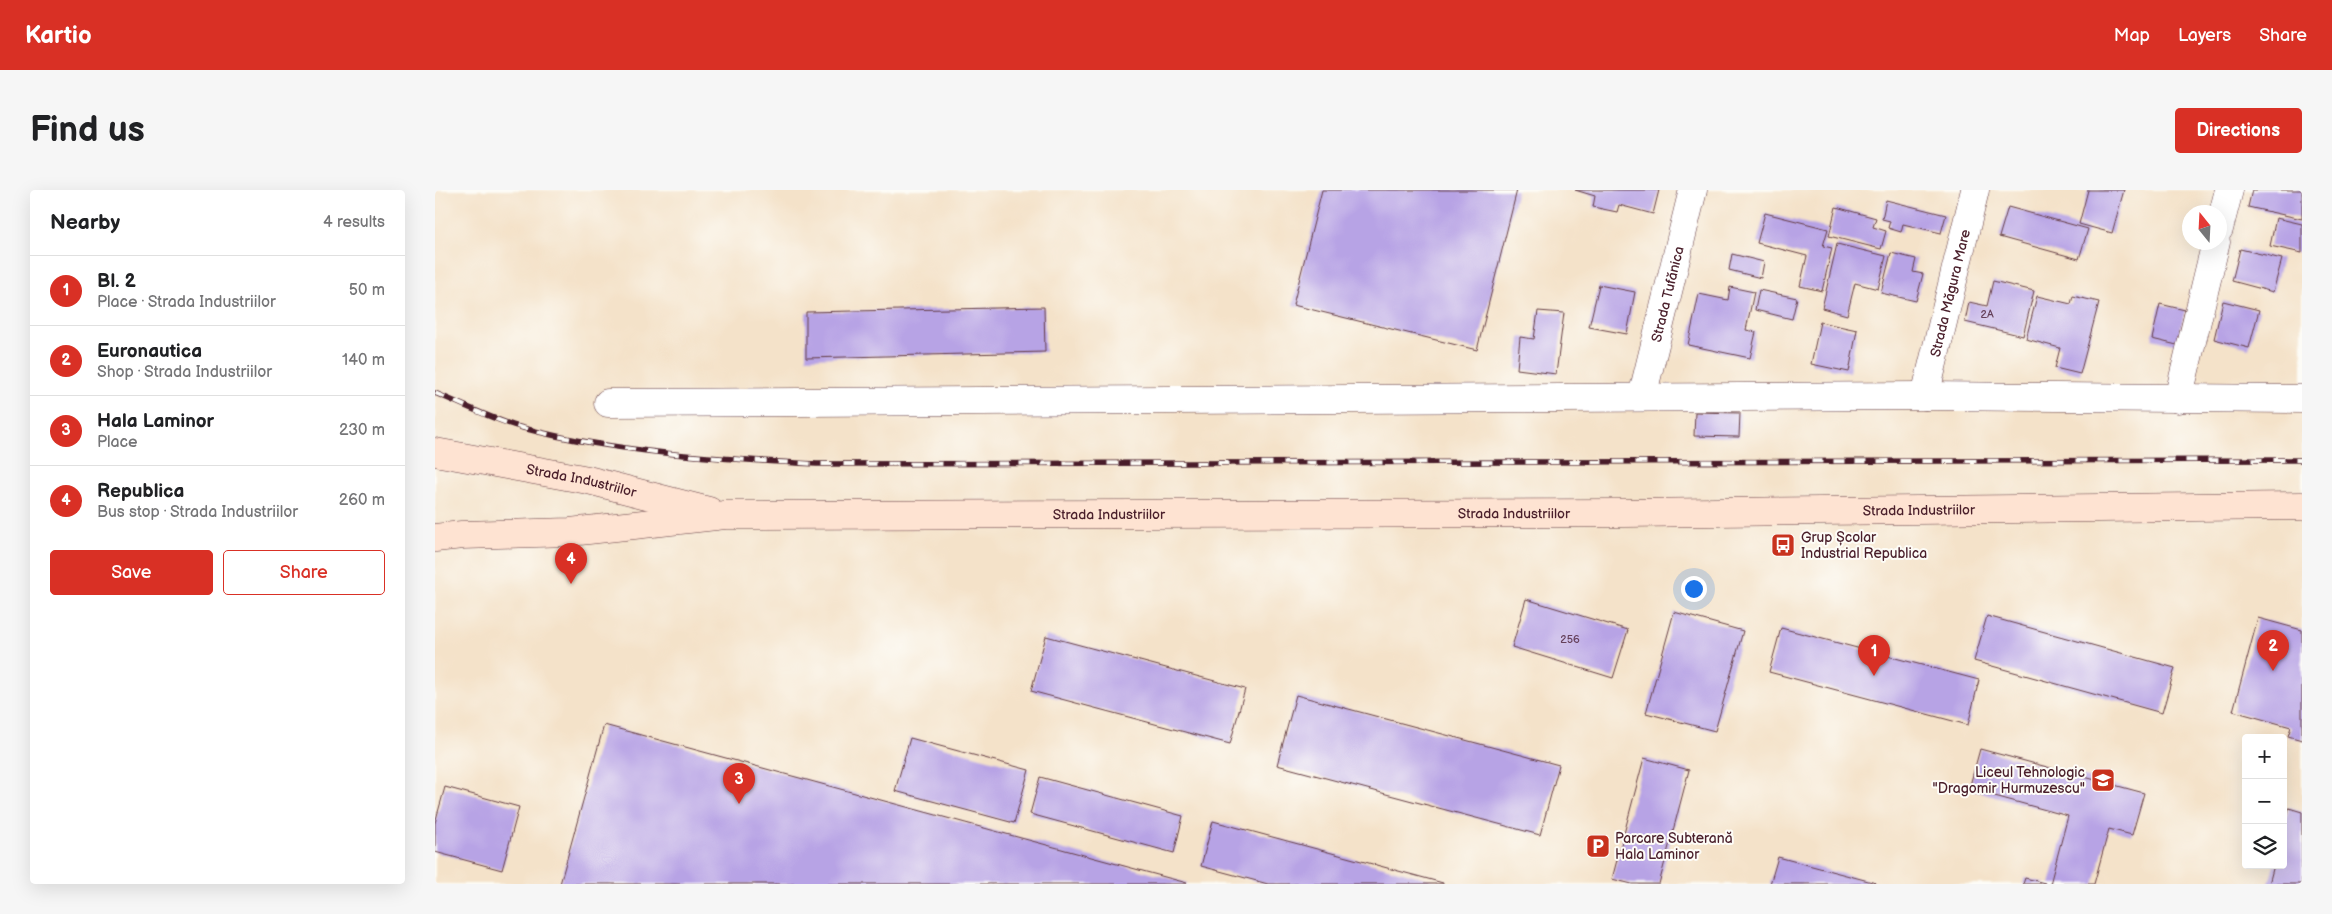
<!DOCTYPE html>
<html lang="en">
<head>
<meta charset="utf-8">
<style>
  :root { --surface:#fff; --page:#f6f6f6; --text:#202124; --muted:#757577; --line:#e0e0e0; --accent:#d93025 }
  body { margin:0; font-family:"Balsamiq Sans",sans-serif; background:var(--page); color:var(--text) }
  .controls { position:absolute; right:15px; bottom:15px; display:grid; overflow:hidden; border-radius:5px; box-shadow:0 5px 20px #0002 }
  .controls button { width:45px; height:45px; display:grid; place-items:center; padding:0; border:0; border-bottom:1px solid var(--line); background:var(--surface); color:var(--text); font:25px sans-serif }
  .compass { position:absolute; left:1747px; top:15px; width:45px; height:45px; border-radius:50%; background:var(--surface); box-shadow:0 5px 20px #0002; rotate:342deg }
  .you { position:absolute; left:1258px; top:398px; width:18px; height:18px; margin:-12px; border:4px solid #fff; border-radius:50%; background:#1a73e8; box-shadow:0 0 0 8px #1a73e833 }
  .badge { display:grid; place-items:center; width:32px; height:32px; border-radius:50%; background:var(--accent); color:#fff; font-size:16px; font-weight:700 }
  .pin { position:absolute; translate:-50% -41px; filter:drop-shadow(0 1px 2px #0008) }
  .pin::after { content:''; position:absolute; top:26px; width:18px; height:15px; background:inherit; clip-path:polygon(0 0,100% 0,50% 100%) }
  .list { margin:0; padding:0; list-style:none }
  h2 { display:flex; justify-content:space-between; align-items:center; height:65px; margin:0; padding:0 20px; font-size:21px }
  h2 small { font-size:16px; font-weight:400; color:var(--muted) }
  .list li { display:grid; grid-template-columns:32px 1fr auto; gap:15px; align-items:center; box-sizing:border-box; height:70px; padding:0 20px; border-top:1px solid var(--line) }
  .list b { display:block; font-size:19px; white-space:nowrap }
  .list p { margin:0; font-size:16px; white-space:nowrap; color:var(--muted) }
  .list em { font-size:16px; font-style:normal; color:var(--muted) }
  .actions { display:flex; gap:10px; padding:15px 20px }
  .actions a { flex:1; padding:11px 0; border:1px solid var(--accent); border-radius:5px; text-align:center; font-size:18px; color:var(--accent) }
  .actions .main { background:var(--accent); color:#fff }
  .icon { flex:none; width:28px; height:28px; fill:none; stroke:currentColor; stroke-width:2; stroke-linecap:round; stroke-linejoin:round }
  .map { position:relative; flex:none; width:1867px; height:694px; overflow:hidden; border-radius:5px }
  header { display:flex; align-items:center; gap:30px; box-sizing:border-box; height:70px; padding:0 25px; background:var(--accent); color:#fff }
  header strong { font-size:24px }
  nav { display:flex; gap:28px; margin-inline-start:auto; font-size:18px }
  .intro { display:flex; align-items:center; justify-content:space-between; box-sizing:border-box; height:120px; padding:0 30px }
  h1 { margin:0; font-size:35px }
  .button { padding:12px 22px; border-radius:5px; background:var(--accent); color:#fff; font-size:18px; font-weight:700 }
  main { display:flex; gap:30px; padding:0 30px }
  aside { flex:1; background:var(--surface); border-radius:5px; box-shadow:0 5px 20px #0002 }
  .map>svg:first-child { display:block }
  .building { fill:#b7a3e5 }
  .lines { fill:none; stroke-linecap:round; stroke-linejoin:round }
  .minor-casing { stroke:#643c43; stroke-width:29 }
  .secondary-casing { stroke:#643c43; stroke-width:29 }
  .minor { stroke:#fff; stroke-width:28 }
  .secondary { stroke:#fee3d2; stroke-width:28 }
  .rail-casing { stroke:#4a1f2b; stroke-width:5.5 }
  .rail { stroke:#fdfcf7; stroke-width:4; stroke-dasharray:11; stroke-linecap:butt }
  .labels { text-anchor:middle; stroke-width:4; stroke-linejoin:round; paint-order:stroke }
  .number-label { font-size:11px; fill:#65405a }
  .street-label { font-size:14px; fill:#4a1f2b; stroke:#fdfcf7 }
  .poi-label { font-size:14px; fill:#4a1f2b; stroke:#fdfcf7; text-anchor:start }
</style>
</head>
<body>
<header>
<strong>Kartio</strong>
<nav><a>Map</a><a>Layers</a><a>Share</a></nav>
</header>
<div class="intro"><h1>Find us</h1><a class="button">Directions</a></div>
<main>
<aside>
<h2>Nearby<small>4 results</small></h2>
<ul class="list">
<li><span class="badge">1</span><div><b>Bl. 2</b><p>Place · Strada Industriilor</p></div><em>50 m</em></li>
<li><span class="badge">2</span><div><b>Euronautica</b><p>Shop · Strada Industriilor</p></div><em>140 m</em></li>
<li><span class="badge">3</span><div><b>Hala Laminor</b><p>Place</p></div><em>230 m</em></li>
<li><span class="badge">4</span><div><b>Republica</b><p>Bus stop · Strada Industriilor</p></div><em>260 m</em></li>
</ul>
<div class="actions"><a class="main">Save</a><a>Share</a></div>
</aside>
<div class="map">
<svg width="1867" height="694" viewBox="0 0 1867 694">
  <rect width="100%" height="100%" fill="#fdfcf7"/>
  <filter id="ink" filterUnits="userSpaceOnUse"><feTurbulence type="fractalNoise" baseFrequency=".02" numOctaves="2"/><feDisplacementMap in="SourceGraphic" scale="10" xChannelSelector="R" yChannelSelector="G"/><feConvolveMatrix kernelMatrix="1 2 1 2 8 2 1 2 1" color-interpolation-filters="sRGB"/></filter>
  <filter id="wash" filterUnits="userSpaceOnUse"><feTurbulence type="fractalNoise" baseFrequency=".0096" numOctaves="4" result="noise"/><feDisplacementMap in="SourceGraphic" scale="20" xChannelSelector="R" yChannelSelector="G"/><feGaussianBlur stdDeviation="1.12" result="paint"/><feColorMatrix in="noise" values="0 0 0 0 0 0 0 0 0 0 0 0 0 0 0 0 0 1.4 0 .05"/><feComposite in="paint" operator="in"/></filter>
  <g filter="url(#wash)">
    <rect width="100%" height="100%" fill="#f4e2c9"/>
    <g id="blocks">
      <g class="building">
        <polygon points="887,0 1082,0 1042,160 858,115"/>
        <polygon points="1140,0 1224,0 1218,24 1184,15 1182,22 1158,17 1160,6"/>
        <polygon points="1653,0 1689,0 1677,43 1644,34"/>
        <polygon points="1817,0 1867,0 1867,29 1813,17"/>
        <polygon points="1451,10 1511,25 1506,43 1468,34 1466,42 1453,38 1455,31 1447,29"/>
        <polygon points="1401,17 1441,28 1438,37 1451,41 1446,59 1394,46"/>
        <polygon points="1573,17 1653,39 1644,69 1564,47"/>
        <polygon points="1330,23 1393,39 1388,56 1397,58 1387,101 1365,96 1372,66 1322,53"/>
        <polygon points="1841,28 1867,34 1867,63 1835,56"/>
        <polygon points="1402,54 1451,66 1443,99 1420,93 1412,125 1387,118"/>
        <polygon points="1805,59 1847,69 1838,102 1797,91"/>
        <polygon points="1456,63 1481,69 1478,82 1488,84 1481,111 1446,103"/>
        <polygon points="1297,64 1329,72 1326,88 1294,80"/>
        <polygon points="1558,91 1599,101 1588,146 1530,132 1534,112 1552,116"/>
        <polygon points="1164,95 1200,102 1192,144 1154,137"/>
        <polygon points="1295,97 1319,102 1311,140 1321,142 1315,168 1253,155 1264,104 1293,110"/>
        <polygon points="1324,100 1362,108 1357,129 1320,120"/>
        <polygon points="1602,106 1636,114 1638,106 1664,112 1645,184 1620,178 1625,158 1591,149"/>
        <polygon points="1788,111 1824,120 1814,158 1779,149"/>
        <polygon points="1725,114 1750,120 1742,155 1717,149"/>
        <polygon points="609,117 610,162 371,168 371,122"/>
        <polygon points="1103,121 1129,123 1121,184 1082,179 1085,147 1099,149"/>
        <polygon points="1385,132 1422,140 1414,182 1376,174"/>
        <polygon points="1260,222 1305,223 1304,247 1259,246"/>
        <polygon points="1091,409 1193,440 1178,488 1077,457"/>
        <polygon points="1239,422 1308,441 1280,541 1211,523"/>
        <polygon points="1552,426 1740,478 1727,523 1539,471"/>
        <polygon points="1823,428 1867,440 1867,550 1853,546 1856,537 1798,521"/>
        <polygon points="1346,438 1544,490 1533,535 1334,482"/>
        <polygon points="611,446 810,499 795,554 596,501"/>
        <polygon points="861,505 1124,575 1105,645 842,575"/>
        <polygon points="169,535 752,693 752,694 125,694"/>
        <polygon points="475,548 594,580 579,633 460,601"/>
        <polygon points="1545,559 1709,603 1697,645 1674,639 1659,694 1615,694 1633,626 1534,599"/>
        <polygon points="1209,568 1254,580 1224,694 1197,694 1177,689"/>
        <polygon points="605,587 748,626 739,663 595,624"/>
        <polygon points="10,597 84,617 67,680 0,662 0,633"/>
        <polygon points="1854,618 1867,622 1867,694 1834,694 1839,675 1848,675 1848,641"/>
        <polygon points="778,631 1008,693 1008,694 833,694 766,676"/>
        <polygon points="1343,667 1441,693 1441,694 1335,694"/>
        <polygon points="1590,688 1610,693 1610,694 1588,694"/>
      </g>
    </g>
  </g>
  <g filter="url(#ink)">
    <use href="#blocks" fill-opacity="0" stroke="#643c43" stroke-width="1"/>
    <g class="lines">
      <g class="minor-casing">
        <g id="minor">
          <polyline points="1784,39 1794,0"/>
          <path id="s1" d="M1490,206L1540,0"/>
          <path id="s2" d="M1207,207L1258,0"/>
          <polyline points="1743,209 1781,52"/>
          <polyline points="173,213 1490,206 1867,209"/>
        </g>
      </g>
      <g class="secondary-casing">
        <g id="secondary">
          <path id="s3" d="M0,262L153,290L274,321"/>
          <path id="s4" d="M0,348L27,345L135,342L290,325L1190,323L1867,316"/>
        </g>
      </g>
      <use href="#minor" class="minor"/>
      <use href="#secondary" class="secondary"/>
      <g class="rail-casing">
        <path id="rail" d="M0,203C29,215 58,230 88,238C183,263 285,269 382,274L1867,270"/>
      </g>
      <use href="#rail" class="rail"/>
    </g>
  </g>
  <defs>
    <g id="bus-square" transform="scale(1.25)"><rect x="-9" y="-9" width="18" height="18" rx="4" fill="#c8321e" stroke="#fdfcf7"/><path d="M-5-6H5V4H4V6H2V4H-2V6H-4V4H-5ZM-3.5-4V0h7V-4ZM-3.5 1.2v1.5H-2V1.2ZM2 1.2v1.5H3.5V1.2Z" fill="#fff"/></g>
    <g id="school-square" transform="scale(1.25)"><rect x="-9" y="-9" width="18" height="18" rx="4" fill="#c8321e" stroke="#fdfcf7"/><path d="M0-5L7-2L0 1L-7-2ZM-4 1L0 2.5L4 1V4Q0 6-4 4Z" fill="#fff"/></g>
    <g id="parking-square" transform="scale(1.25)"><rect x="-9" y="-9" width="18" height="18" rx="4" fill="#c8321e" stroke="#fdfcf7"/><path d="M-3.5-5.5H1a3.5 3.5 0 0 1 0 7H-1V5.5H-3.5ZM-1-3.4V-.6H.8a1.4 1.4 0 0 0 0-2.8Z" fill="#fff"/></g>
  </defs>
  <g fill-rule="evenodd">
    <use href="#bus-square" x="1348" y="355"/>
    <use href="#school-square" x="1668" y="590"/>
    <use href="#parking-square" x="1163" y="656"/>
  </g>
  <g class="labels">
    <g class="number-label">
      <text x="1552" y="128">2A</text>
      <text x="1135" y="453">256</text>
    </g>
    <g class="street-label">
      <text dy="5" stroke="none"><textPath href="#s1" startOffset="106">Strada Măgura Mare</textPath></text>
      <text dy="5" stroke="none"><textPath href="#s2" startOffset="106">Strada Tufănica</textPath></text>
      <text dy="5" stroke="none"><textPath href="#s3" startOffset="149">Strada Industriilor</textPath></text>
      <text dy="5" stroke="none"><textPath href="#s4" startOffset="1485">Strada Industriilor</textPath></text>
      <text dy="5" stroke="none"><textPath href="#s4" startOffset="1080">Strada Industriilor</textPath></text>
      <text dy="5" stroke="none"><textPath href="#s4" startOffset="675">Strada Industriilor</textPath></text>
    </g>
    <g class="poi-label">
      <text x="1366" y="352">Grup Școlar<tspan x="1366" dy="16">Industrial Republica</tspan></text>
      <text x="1650" y="587" text-anchor="end">Liceul Tehnologic<tspan x="1650" dy="16">"Dragomir Hurmuzescu"</tspan></text>
      <text x="1180" y="653">Parcare Subterană<tspan x="1180" dy="16">Hala Laminor</tspan></text>
    </g>
  </g>
</svg>
<div class="controls">
<button>+</button>
<button>−</button>
<button><svg class="icon" aria-label="layers" viewBox="0 0 24 24"><path d="M12 4l9 5-9 5-9-5zM3 14l9 5 9-5"/></svg></button>
</div>
<svg class="compass" viewBox="-18 -18 36 36"><path d="M0-13l5 13h-10z" fill="#e53935"/><path d="M0 13l5-13h-10z" fill="#757577"/></svg>
<div class="you"></div>
<div class="pin badge" style="left:1439px;top:486px">1</div>
<div class="pin badge" style="left:1838px;top:481px">2</div>
<div class="pin badge" style="left:304px;top:614px">3</div>
<div class="pin badge" style="left:136px;top:394px">4</div>
</div>
</main>
</body>
</html>
